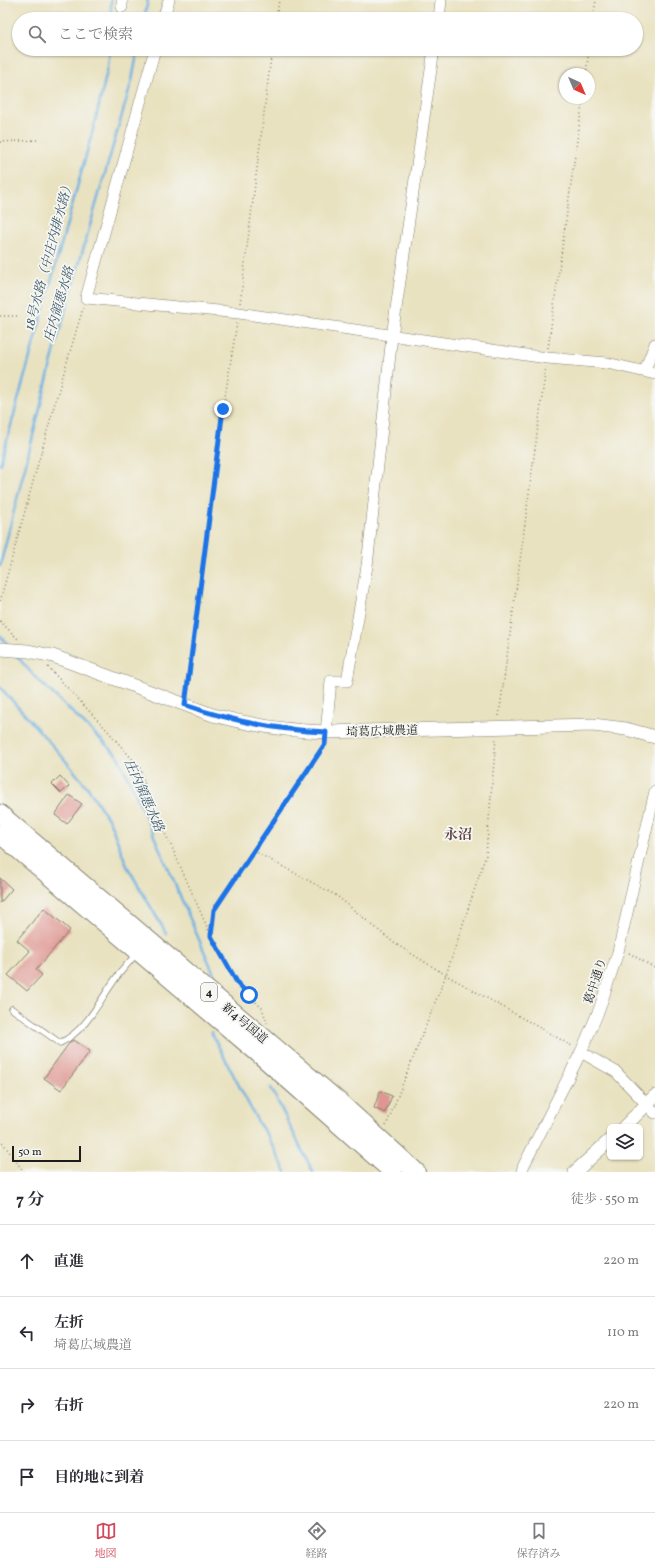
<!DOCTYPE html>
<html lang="ja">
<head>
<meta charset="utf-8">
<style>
  :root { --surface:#fff; --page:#f2f2f3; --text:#2b2b33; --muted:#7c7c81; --line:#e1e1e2; --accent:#d1495b }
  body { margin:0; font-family:Vollkorn,"Noto Serif JP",serif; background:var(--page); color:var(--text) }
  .controls { position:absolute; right:12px; bottom:12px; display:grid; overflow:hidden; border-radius:6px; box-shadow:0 1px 3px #0004 }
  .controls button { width:36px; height:36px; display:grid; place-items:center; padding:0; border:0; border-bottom:1px solid var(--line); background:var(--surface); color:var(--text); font:20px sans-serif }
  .compass { position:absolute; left:559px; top:68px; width:36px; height:36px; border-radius:50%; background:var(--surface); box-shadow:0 1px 3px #0004; rotate:136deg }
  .scale { position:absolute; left:12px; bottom:10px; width:69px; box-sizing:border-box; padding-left:4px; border:2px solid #1c1c1c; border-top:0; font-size:11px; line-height:14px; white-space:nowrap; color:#1c1c1c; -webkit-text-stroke:3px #f6f6f2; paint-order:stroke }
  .stop { position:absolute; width:12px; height:12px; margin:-9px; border:3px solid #1a73e8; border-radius:50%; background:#fff }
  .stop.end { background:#1a73e8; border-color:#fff; box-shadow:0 1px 4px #0008 }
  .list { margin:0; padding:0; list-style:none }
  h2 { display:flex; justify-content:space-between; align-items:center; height:52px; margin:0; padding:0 16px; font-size:17px }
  h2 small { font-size:13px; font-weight:400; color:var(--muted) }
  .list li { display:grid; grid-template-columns:26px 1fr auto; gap:12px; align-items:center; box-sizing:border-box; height:72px; padding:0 16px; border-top:1px solid var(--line) }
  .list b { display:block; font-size:15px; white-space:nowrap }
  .list p { margin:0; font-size:13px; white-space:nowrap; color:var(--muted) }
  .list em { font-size:13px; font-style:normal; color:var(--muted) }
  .icon { flex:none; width:22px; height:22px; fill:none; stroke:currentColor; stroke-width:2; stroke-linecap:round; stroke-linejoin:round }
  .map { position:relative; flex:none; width:655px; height:1172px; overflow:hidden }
  .search { position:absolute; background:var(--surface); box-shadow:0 1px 3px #0004; left:12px; right:12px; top:12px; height:44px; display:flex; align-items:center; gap:10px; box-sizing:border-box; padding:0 14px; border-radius:22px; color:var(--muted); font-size:15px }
  .sheet { height:340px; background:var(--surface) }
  nav { display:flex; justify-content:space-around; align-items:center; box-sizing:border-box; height:56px; border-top:1px solid var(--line); background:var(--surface); font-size:11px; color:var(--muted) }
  nav a { display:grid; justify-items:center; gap:2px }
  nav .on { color:var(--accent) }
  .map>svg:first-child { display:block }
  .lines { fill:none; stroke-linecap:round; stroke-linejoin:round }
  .stream { stroke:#6cb1e2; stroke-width:2.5 }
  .building { fill:#df9591 }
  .service-casing { stroke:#827f6e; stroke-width:7 }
  .minor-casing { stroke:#827f6e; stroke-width:12 }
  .tertiary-casing { stroke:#827f6e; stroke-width:14 }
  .trunk-casing { stroke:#827f6e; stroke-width:20 }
  .path { stroke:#827f6e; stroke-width:1.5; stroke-dasharray:1 3; stroke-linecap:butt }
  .service { stroke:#fff; stroke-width:5.5 }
  .minor { stroke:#fff; stroke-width:11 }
  .tertiary { stroke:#fff; stroke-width:13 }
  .trunk { stroke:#fff; stroke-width:18 }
  .route { stroke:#1a73e8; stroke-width:5 }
  .labels { text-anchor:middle; stroke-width:3.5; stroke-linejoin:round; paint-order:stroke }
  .shield { fill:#f6f6f2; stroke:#5d5d5c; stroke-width:1 }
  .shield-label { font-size:11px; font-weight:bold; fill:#1c1c1c }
  .street-label { font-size:12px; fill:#1c1c1c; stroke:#f6f6f2 }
  .water-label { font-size:13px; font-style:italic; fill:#3c586b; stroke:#f6f6f2 }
  .quarter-label { font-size:14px; font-weight:bold; fill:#604645; stroke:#f6f6f2 }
</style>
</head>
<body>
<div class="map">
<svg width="655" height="1172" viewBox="0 0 655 1172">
  <rect width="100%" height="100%" fill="#f6f6f2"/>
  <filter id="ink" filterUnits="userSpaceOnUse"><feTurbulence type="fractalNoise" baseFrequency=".025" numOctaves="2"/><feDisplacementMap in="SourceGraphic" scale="8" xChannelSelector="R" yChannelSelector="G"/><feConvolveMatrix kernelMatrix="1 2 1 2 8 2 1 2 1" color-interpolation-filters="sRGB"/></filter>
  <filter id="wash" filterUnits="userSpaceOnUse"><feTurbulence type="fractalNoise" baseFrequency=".012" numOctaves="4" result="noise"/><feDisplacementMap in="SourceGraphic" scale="16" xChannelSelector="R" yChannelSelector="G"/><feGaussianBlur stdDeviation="0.9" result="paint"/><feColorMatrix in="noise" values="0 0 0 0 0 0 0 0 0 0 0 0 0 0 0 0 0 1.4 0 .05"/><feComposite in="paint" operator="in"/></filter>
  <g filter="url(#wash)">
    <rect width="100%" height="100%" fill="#e9e2c0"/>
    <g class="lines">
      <g class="stream">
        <polyline points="111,0 111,19"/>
        <polyline points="144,19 148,0"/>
        <polyline points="0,465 93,130 108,67 110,49"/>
        <polyline points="0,566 59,333 132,80 138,49"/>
        <polyline points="0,635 8,645"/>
        <polyline points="16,655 34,676 117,755 134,790 214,974"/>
        <polyline points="0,687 60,754 88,788 110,822 127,866 166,933"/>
        <polyline points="211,1032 259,1124 268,1137 286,1172"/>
        <polyline points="271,1088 313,1172"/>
      </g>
    </g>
    <g id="blocks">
      <g class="building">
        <polygon points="60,776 69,786 61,793 52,784"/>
        <polygon points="69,795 82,804 67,824 55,815"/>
        <polygon points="0,878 12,889 0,903"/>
        <polygon points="44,908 70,930 36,970 42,975 27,991 8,975 30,951 17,940"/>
        <polygon points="74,1040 90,1051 61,1090 44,1078 70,1042"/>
        <polygon points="380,1091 392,1096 385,1113 374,1108"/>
      </g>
    </g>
  </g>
  <g filter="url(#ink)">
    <use href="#blocks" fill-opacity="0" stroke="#827f6e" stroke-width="1"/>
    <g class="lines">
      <g class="service-casing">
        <path id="service" d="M12,1009L60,1043C89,1029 100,998 119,974C125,967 131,960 137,953"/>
      </g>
      <g class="minor-casing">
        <g id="minor">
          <polyline points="122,0 122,7"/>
          <polyline points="163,19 169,0"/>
          <polyline points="439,19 441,0"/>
          <polyline points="155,49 86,298 239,313 547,358 607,363 655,374"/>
          <polyline points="645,370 655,344"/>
          <polyline points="326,732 331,681 347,681 367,566 392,336 434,49"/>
          <polyline points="581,1052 616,1072 655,1113"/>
          <polyline points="522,1172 523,1167 581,1052 599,1010 618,952 655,791"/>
        </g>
      </g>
      <g class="tertiary-casing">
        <g id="tertiary">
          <path d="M0,649L28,651L53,656L213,715C250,725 288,731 326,732L593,725L626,729L655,737"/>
          <polyline points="624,1127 655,1096"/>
          <polyline points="575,1172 610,1140"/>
        </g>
      </g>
      <g class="trunk-casing">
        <g id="trunk">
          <polyline points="0,814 338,1101 416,1172"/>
          <polyline points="0,834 257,1052 393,1172"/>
        </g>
      </g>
      <g class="path">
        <polyline points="276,19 279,0"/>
        <polyline points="593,19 596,0"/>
        <polyline points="586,74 589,49"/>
        <polyline points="0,142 37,140"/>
        <polyline points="240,303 272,49"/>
        <polyline points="0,316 17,316"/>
        <polyline points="548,348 583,98"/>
        <polyline points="0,601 56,399 83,308"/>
        <polyline points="0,621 18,639"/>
        <polyline points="48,667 106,729 140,768 152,809 170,843 211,936 237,984 262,1008 267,1023"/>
        <polyline points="187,693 223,409 237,323"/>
        <polyline points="499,716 546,367"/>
        <polyline points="254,851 337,896 394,943 446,975 572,1046"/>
        <polyline points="212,934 214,910 325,744"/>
        <polyline points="629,953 655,968"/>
        <polyline points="386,1126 446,975 486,855 496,738"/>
        <polyline points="0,1139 24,1172"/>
      </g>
      <use href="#service" class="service"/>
      <use href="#minor" class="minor"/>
      <use href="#tertiary" class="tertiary"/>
      <use href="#trunk" class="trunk"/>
    </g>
  </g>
  <g class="lines" filter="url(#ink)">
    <path class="route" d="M223,409L185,705C231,721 277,730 326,732L325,744L317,756L214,910L211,936L238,984L249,995"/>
  </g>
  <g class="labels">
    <rect class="shield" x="201" y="983" width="16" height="18" rx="3"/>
    <g class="shield-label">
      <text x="209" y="996">4</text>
    </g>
    <g class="street-label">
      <text transform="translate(382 731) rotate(-2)" y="4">埼葛広域農道</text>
      <text transform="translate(595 981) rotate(-72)" y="4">葛中通り</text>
      <text transform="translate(245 1023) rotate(40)" y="4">新4号国道</text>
    </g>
    <g class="water-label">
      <text transform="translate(48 255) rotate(-75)" y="5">18号水路（中庄内排水路）</text>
      <text transform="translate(58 304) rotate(-74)" y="5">庄内領悪水路</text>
      <text transform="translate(145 795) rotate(66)" y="5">庄内領悪水路</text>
    </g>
    <g class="quarter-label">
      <text x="458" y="839">永沼</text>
    </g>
  </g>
</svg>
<div class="controls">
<button><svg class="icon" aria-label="layers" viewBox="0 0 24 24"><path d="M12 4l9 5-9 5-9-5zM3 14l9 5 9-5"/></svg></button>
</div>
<svg class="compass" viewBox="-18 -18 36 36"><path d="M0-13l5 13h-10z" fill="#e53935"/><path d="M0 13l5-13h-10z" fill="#7c7c81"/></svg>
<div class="scale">50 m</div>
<div class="stop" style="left:249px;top:995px"></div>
<div class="stop end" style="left:223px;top:409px"></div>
<div class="search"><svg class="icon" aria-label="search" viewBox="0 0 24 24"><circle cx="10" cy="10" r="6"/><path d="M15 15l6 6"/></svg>ここで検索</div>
</div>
<section class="sheet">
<h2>7 分<small>徒歩 · 550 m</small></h2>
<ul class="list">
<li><svg class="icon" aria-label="ahead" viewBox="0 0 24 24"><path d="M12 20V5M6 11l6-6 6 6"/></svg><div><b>直進</b></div><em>220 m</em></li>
<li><svg class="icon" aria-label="left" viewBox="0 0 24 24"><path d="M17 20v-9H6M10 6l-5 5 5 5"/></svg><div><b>左折</b><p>埼葛広域農道</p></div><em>110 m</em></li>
<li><svg class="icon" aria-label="right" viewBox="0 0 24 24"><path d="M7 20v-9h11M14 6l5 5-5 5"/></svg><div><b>右折</b></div><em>220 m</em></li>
<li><svg class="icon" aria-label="arrive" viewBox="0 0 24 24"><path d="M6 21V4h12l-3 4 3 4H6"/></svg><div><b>目的地に到着</b></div></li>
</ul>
</section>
<nav>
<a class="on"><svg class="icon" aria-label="map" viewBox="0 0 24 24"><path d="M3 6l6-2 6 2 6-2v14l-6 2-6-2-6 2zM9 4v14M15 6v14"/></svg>地図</a>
<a><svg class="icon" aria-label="directions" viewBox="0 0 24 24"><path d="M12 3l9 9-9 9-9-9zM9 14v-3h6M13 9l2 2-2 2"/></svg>経路</a>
<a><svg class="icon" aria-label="saved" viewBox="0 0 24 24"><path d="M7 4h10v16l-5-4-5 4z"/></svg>保存済み</a>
</nav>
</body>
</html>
